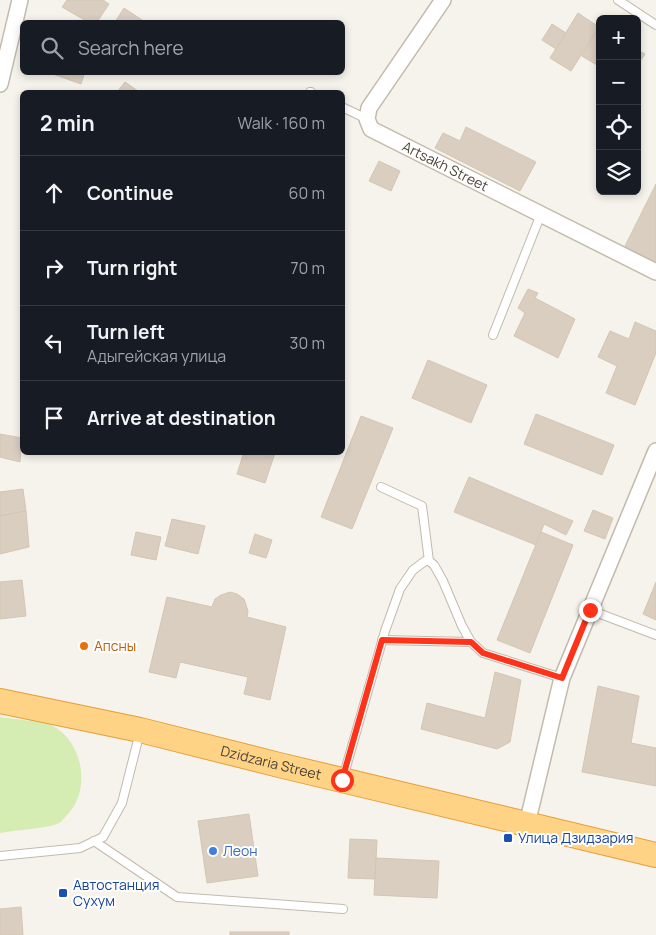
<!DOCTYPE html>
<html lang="en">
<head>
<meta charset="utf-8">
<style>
  :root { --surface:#171b24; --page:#20242c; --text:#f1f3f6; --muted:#9ea1a6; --line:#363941 }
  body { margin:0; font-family:Manrope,sans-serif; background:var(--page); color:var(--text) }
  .controls { position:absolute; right:15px; top:15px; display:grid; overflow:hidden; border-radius:8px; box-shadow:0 2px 8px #0003 }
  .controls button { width:45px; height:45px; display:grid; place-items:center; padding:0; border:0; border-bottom:1px solid var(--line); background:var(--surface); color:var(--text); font:25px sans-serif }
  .stop { position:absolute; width:15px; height:15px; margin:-11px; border:4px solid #ff321a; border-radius:50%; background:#fff }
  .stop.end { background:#ff321a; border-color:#fff; box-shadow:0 1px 5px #0008 }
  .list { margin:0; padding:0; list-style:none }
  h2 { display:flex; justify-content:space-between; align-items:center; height:65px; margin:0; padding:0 20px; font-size:21px }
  h2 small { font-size:16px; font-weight:400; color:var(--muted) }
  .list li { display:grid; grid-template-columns:32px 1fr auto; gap:15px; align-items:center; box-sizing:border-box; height:75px; padding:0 20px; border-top:1px solid var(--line) }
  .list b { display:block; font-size:19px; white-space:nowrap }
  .list p { margin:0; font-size:16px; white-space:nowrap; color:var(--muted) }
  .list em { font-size:16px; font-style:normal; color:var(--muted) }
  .icon { flex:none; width:28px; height:28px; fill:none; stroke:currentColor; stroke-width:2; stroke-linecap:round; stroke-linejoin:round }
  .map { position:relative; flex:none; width:656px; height:935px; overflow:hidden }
  .search { position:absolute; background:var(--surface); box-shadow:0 2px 8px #0003; left:20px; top:20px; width:325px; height:55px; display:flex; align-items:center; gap:12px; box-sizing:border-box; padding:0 18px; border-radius:8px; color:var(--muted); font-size:19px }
  .panel { position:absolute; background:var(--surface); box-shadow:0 2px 8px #0003; left:20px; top:90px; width:325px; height:365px; border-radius:8px }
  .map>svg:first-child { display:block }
  .green { fill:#d5ecb3 }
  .building { fill:#d9cec0; stroke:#d4c6b3 }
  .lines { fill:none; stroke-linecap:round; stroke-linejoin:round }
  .service-casing { stroke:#c3baad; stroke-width:10 }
  .minor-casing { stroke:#c3baad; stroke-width:18 }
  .trunk-casing { stroke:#e69d36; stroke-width:26 }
  .service { stroke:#fff; stroke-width:8 }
  .minor { stroke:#fff; stroke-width:15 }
  .trunk { stroke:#ffd385; stroke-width:24 }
  .route { stroke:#ff321a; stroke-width:6 }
  .food-dot { fill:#e8710a; stroke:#fff; stroke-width:2 }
  .transit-dot { fill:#1a4fb4; stroke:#fff; stroke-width:2 }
  .shop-dot { fill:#3f7fe0; stroke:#fff; stroke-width:2 }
  .labels { text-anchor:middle; stroke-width:4; stroke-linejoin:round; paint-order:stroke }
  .street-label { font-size:14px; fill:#4c4338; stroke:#fff }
  .food-label { font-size:14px; fill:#c56008; stroke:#fff; text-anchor:start }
  .transit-label { font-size:14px; fill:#164399; stroke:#fff; text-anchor:start }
  .shop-label { font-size:14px; fill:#366cbe; stroke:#fff; text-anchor:start }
</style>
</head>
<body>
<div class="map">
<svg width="656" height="935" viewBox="0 0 656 935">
  <rect width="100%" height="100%" fill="#f6f3ec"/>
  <path class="green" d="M0,717C12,719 43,721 53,726C84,743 92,793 65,817C63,820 60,823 57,824C43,829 15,830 0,833Z"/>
  <g class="building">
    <polygon points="67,0 103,0 109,4 97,22 88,22 62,7"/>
    <polygon points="124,8 145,22 115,22"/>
    <polygon points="578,13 599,27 571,71 550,58"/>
    <polygon points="552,24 566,33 556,49 542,40"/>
    <polygon points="599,27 600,27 600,67 582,56"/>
    <polygon points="637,50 645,54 637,66"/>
    <polygon points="54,72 85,72 81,84 53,74"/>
    <polygon points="125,82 138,91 137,92 117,92"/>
    <polygon points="466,127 536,162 520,191 435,148 443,133 460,141"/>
    <polygon points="379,161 400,171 391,191 369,181"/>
    <polygon points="656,184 656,268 622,252"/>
    <polygon points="528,289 538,293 535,298 575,319 558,358 514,336 525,313 518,308"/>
    <polygon points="635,322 656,331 656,353 635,405 606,393 617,366 598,357 610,331 629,339"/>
    <polygon points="428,360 487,385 471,423 412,398"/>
    <polygon points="536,414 614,445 602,475 524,444"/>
    <polygon points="361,416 393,428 352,529 321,517"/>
    <polygon points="0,434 22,438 20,462 0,457"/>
    <polygon points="244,452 275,453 265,483 237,474"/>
    <polygon points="469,477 573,521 566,535 544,524 536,545 454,512"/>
    <polygon points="23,489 26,511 0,516 0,492"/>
    <polygon points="593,510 613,518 605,539 584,531"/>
    <polygon points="26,511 29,547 0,554 0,516"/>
    <polygon points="172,519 205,526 198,554 165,546"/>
    <polygon points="136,532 161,537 156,560 131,555"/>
    <polygon points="541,532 573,545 530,653 497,640"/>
    <polygon points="255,534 272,540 266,558 249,553"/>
    <polygon points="22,580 26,616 0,619 0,582"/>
    <polygon points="656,582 656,620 643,614"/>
    <polygon points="230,592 237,594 244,599 248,611 247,617 286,627 270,700 244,694 248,677 180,662 176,678 149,672 167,597 212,607 215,599 221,595"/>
    <polygon points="495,672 521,680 510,742 497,749 421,729 427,703 485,718"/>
    <polygon points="598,686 639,696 631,743 656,748 656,786 582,772"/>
    <polygon points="249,814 258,876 207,883 198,821"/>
    <polygon points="350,839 377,840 375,879 348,878"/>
    <polygon points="376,858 439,861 437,898 374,895"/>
    <polygon points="21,907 23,935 0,935 0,909"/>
    <rect x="230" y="932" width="59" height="3"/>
  </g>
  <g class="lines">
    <g class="service-casing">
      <g id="service">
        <polyline points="618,0 656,25"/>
        <polyline points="310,92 311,92"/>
        <polyline points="342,107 367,119"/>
        <polyline points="493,335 541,214"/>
        <polyline points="381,487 422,506 429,561"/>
        <polyline points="590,610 656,635"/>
        <polyline points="382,640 471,642"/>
        <polyline points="343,778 385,631 400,589 413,570 425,561 429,561 434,565 443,581 462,626 471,642 483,653 562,678"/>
        <polyline points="94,841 177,897 343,909"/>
        <polyline points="0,856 80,848 103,837 122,803 140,732"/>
      </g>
    </g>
    <g class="minor-casing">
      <g id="minor">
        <path id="s1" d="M443,0L369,108L367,119L371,129L656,272"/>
        <polyline points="0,84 20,0"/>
        <polyline points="527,824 562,678 656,451"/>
      </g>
    </g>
    <g class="trunk-casing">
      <g id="trunk">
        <path id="s2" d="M0,701L140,730L279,765L656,855"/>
      </g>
    </g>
    <use href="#service" class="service"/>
    <use href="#minor" class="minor"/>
    <use href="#trunk" class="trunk"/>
  </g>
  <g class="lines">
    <polyline class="route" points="342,780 382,640 471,642 483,653 562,678 590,610"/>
  </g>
  <circle class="food-dot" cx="84" cy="646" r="5"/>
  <g class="transit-dot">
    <rect x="503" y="833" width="10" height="10" rx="2.5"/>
    <rect x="58" y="888" width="10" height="10" rx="2.5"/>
  </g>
  <circle class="shop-dot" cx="213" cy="851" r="5"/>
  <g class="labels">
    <g class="street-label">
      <text dy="5" stroke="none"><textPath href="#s1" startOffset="236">Artsakh Street</textPath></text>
      <text dy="5" stroke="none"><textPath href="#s2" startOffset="278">Dzidzaria Street</textPath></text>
    </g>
    <g class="food-label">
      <text x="94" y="651">Апсны</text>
    </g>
    <g class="transit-label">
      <text x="518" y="843">Улица Дзидзария</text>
      <text x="73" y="890">Автостанция<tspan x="73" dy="16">Сухум</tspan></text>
    </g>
    <g class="shop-label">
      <text x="223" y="856">Леон</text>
    </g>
  </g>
</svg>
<div class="controls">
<button>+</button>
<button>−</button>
<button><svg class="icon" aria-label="locate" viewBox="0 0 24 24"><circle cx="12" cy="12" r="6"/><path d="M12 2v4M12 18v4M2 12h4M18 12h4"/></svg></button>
<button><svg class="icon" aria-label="layers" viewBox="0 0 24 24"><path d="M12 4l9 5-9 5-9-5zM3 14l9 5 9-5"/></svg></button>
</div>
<div class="stop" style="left:342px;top:780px"></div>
<div class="stop end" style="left:590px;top:610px"></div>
<div class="search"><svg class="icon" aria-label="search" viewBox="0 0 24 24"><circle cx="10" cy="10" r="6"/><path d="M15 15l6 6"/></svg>Search here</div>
<section class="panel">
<h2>2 min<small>Walk · 160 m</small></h2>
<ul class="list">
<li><svg class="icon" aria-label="ahead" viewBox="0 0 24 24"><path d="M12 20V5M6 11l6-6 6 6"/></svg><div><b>Continue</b></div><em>60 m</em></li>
<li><svg class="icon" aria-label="right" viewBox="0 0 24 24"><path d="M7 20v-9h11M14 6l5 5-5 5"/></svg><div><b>Turn right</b></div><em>70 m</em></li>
<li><svg class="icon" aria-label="left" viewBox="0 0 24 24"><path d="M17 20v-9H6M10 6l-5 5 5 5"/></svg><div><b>Turn left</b><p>Адыгейская улица</p></div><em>30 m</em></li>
<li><svg class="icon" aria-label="arrive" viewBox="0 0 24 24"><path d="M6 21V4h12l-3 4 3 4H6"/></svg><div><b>Arrive at destination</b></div></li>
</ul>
</section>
</div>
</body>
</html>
